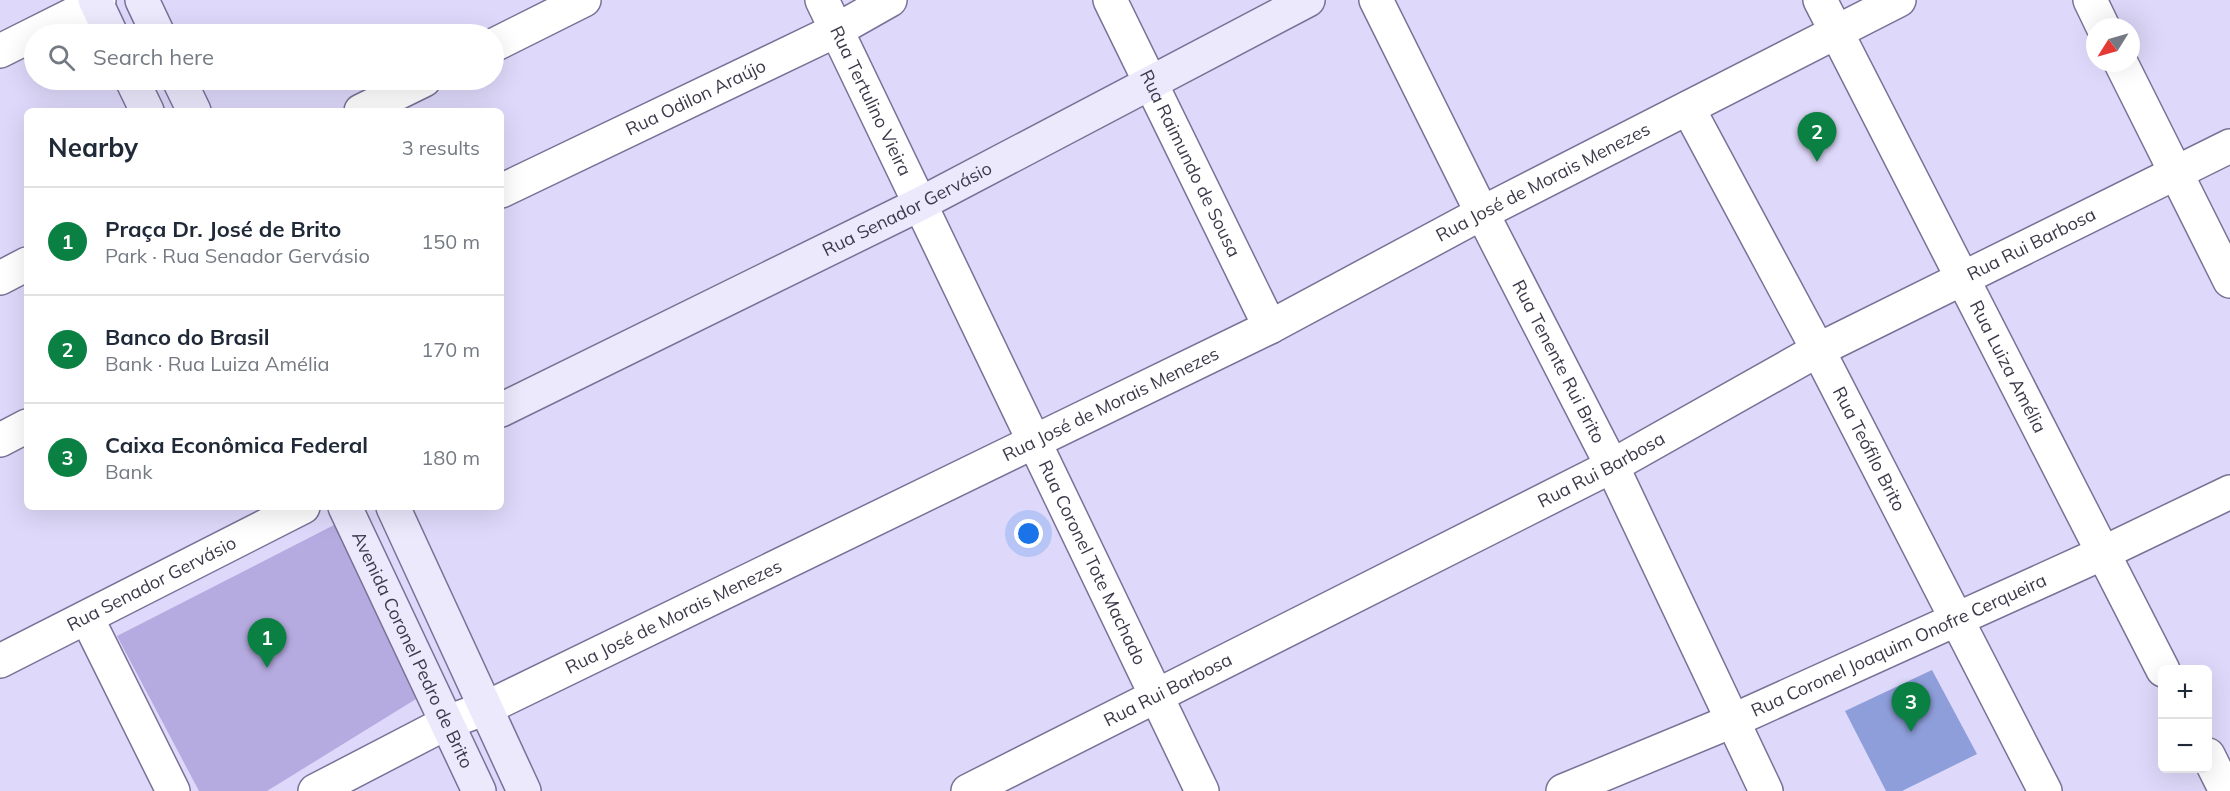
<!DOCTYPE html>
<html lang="en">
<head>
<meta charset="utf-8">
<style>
  :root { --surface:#fff; --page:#f2f2f3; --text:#1f2937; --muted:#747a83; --line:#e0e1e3; --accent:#0b8043 }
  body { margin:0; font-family:Mulish,sans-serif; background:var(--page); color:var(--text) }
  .controls { position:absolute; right:18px; bottom:18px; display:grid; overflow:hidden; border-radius:9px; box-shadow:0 6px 24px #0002 }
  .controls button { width:54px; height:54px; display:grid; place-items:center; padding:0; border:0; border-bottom:2px solid var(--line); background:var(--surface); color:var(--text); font:30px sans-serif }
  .compass { position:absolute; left:2086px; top:18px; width:54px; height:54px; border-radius:50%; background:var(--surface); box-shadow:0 6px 24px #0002; rotate:233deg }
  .you { position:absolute; left:1029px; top:534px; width:21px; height:21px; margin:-15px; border:4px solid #fff; border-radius:50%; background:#1a73e8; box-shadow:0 0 0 9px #1a73e833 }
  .badge { display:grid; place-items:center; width:39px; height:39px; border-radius:50%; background:var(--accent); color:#fff; font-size:20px; font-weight:700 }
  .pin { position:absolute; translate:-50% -50px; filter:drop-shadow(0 2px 3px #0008) }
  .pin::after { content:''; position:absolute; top:32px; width:21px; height:18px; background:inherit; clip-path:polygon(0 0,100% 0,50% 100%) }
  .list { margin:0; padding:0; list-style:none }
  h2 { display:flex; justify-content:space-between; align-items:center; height:78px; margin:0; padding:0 24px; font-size:26px }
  h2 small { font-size:20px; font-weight:400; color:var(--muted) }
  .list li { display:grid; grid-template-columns:39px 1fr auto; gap:18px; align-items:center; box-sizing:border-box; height:108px; padding:0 24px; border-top:2px solid var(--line) }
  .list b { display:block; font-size:22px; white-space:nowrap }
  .list p { margin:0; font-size:20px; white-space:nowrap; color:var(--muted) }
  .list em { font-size:20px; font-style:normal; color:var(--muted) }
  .icon { flex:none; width:33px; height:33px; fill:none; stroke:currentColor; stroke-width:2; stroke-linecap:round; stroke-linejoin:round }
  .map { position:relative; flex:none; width:2230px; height:791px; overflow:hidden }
  .search { position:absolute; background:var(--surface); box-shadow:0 6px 24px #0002; left:24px; top:24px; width:480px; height:66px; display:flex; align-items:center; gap:15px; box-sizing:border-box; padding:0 21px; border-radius:33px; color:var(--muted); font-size:22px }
  .panel { position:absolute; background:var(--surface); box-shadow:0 6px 24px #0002; left:24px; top:108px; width:480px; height:402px; border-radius:9px }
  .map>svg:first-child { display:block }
  .green { fill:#b5abe0 }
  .building { fill:#8e9eda }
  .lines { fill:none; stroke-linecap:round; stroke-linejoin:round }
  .minor-casing { stroke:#797297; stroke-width:36 }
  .tertiary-casing { stroke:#797297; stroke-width:36 }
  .secondary-casing { stroke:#797297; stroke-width:36 }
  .minor { stroke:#fff; stroke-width:33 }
  .tertiary { stroke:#fff; stroke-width:33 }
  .secondary { stroke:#ede9fd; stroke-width:33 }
  .labels { text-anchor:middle; stroke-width:4.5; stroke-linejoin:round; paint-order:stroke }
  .street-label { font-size:18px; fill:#3c394a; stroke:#ebe9fa }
</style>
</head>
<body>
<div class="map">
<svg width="2230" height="791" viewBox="0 0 2230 791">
  <rect width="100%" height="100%" fill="#ded9fa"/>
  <polygon class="green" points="334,525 416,699 267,791 199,791 117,636"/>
  <polygon class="building" points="1932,670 1977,754 1902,791 1886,791 1845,711"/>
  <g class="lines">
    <g class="minor-casing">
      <g id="minor">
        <path id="s1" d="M822,0L1202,791"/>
        <path id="s2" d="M1110,0L1270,327"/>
        <path id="s3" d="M1376,0L1482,213L1612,466L1766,791"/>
        <path id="s4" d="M1820,0L2163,670"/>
        <polyline points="2090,0 2103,27"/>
        <polyline points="494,45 584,0"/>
        <polyline points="0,51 96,3 99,0"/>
        <polyline points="2121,63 2230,281"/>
        <path id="s5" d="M1688,108L1818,350L2045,791"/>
        <polyline points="361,111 424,80"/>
        <path id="s6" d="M501,191L837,30L890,0"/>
        <polyline points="0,278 27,264"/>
        <polyline points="0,440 27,426"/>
        <polyline points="87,618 173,791"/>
        <polyline points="2208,755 2226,791"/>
        <path id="s7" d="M315,791L448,722L486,708L1270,327L1482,213L1899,0"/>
        <path id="s8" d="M968,791L1612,466L1818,350L2230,146"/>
        <path id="s9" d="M1563,791L1732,721L2103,553L2230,492"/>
      </g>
    </g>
    <g class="tertiary-casing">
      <g id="tertiary">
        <path id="s10" d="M0,661L303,507"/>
      </g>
    </g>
    <g class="secondary-casing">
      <g id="secondary">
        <polyline points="95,0 111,34"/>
        <polyline points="142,0 158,34"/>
        <polyline points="132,80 147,111"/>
        <polyline points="179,80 194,111"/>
        <path id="s11" d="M501,410L920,204L1308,0"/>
        <path id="s12" d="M345,507L479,791"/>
        <polyline points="393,507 524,791"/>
      </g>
    </g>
    <use href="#minor" class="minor"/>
    <use href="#tertiary" class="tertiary"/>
    <use href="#secondary" class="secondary"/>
  </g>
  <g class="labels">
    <g class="street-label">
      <text dy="6" stroke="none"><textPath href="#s6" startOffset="216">Rua Odilon Araújo</textPath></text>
      <text dy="6" stroke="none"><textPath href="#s1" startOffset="112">Rua Tertulino Vieira</textPath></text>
      <text dy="6" stroke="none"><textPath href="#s2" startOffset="182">Rua Raimundo de Sousa</textPath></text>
      <text dy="6" stroke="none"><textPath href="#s7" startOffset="1371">Rua José de Morais Menezes</textPath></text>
      <text dy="6" stroke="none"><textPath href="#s11" startOffset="453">Rua Senador Gervásio</textPath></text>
      <text dy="6" stroke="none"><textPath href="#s8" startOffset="1196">Rua Rui Barbosa</textPath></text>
      <text dy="6" stroke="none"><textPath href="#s3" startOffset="405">Rua Tenente Rui Brito</textPath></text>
      <text dy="6" stroke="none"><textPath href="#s4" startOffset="412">Rua Luiza Amélia</textPath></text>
      <text dy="6" stroke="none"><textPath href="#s7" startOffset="885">Rua José de Morais Menezes</textPath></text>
      <text dy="6" stroke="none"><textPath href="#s5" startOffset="386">Rua Teófilo Brito</textPath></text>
      <text dy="6" stroke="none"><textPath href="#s8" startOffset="710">Rua Rui Barbosa</textPath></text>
      <text dy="6" stroke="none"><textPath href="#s1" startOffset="624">Rua Coronel Tote Machado</textPath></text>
      <text dy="6" stroke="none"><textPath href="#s10" startOffset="170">Rua Senador Gervásio</textPath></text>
      <text dy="6" stroke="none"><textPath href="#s7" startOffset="399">Rua José de Morais Menezes</textPath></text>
      <text dy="6" stroke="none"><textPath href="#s9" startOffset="366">Rua Coronel Joaquim Onofre Cerqueira</textPath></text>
      <text dy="6" stroke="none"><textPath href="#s12" startOffset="158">Avenida Coronel Pedro de Brito</textPath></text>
      <text dy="6" stroke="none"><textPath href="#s8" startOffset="224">Rua Rui Barbosa</textPath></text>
    </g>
  </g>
</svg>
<div class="controls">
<button>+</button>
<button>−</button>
</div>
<svg class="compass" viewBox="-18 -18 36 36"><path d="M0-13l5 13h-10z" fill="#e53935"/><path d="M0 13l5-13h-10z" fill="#747a83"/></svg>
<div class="you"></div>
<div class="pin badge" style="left:267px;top:668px">1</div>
<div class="pin badge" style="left:1817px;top:162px">2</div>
<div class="pin badge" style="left:1911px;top:732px">3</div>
<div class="search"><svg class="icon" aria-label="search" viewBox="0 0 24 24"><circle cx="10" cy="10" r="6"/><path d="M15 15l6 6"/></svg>Search here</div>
<section class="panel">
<h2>Nearby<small>3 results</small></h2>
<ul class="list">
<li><span class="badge">1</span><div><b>Praça Dr. José de Brito</b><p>Park · Rua Senador Gervásio</p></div><em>150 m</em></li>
<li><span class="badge">2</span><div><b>Banco do Brasil</b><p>Bank · Rua Luiza Amélia</p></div><em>170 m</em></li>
<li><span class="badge">3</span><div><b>Caixa Econômica Federal</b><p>Bank</p></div><em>180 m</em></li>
</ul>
</section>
</div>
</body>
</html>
